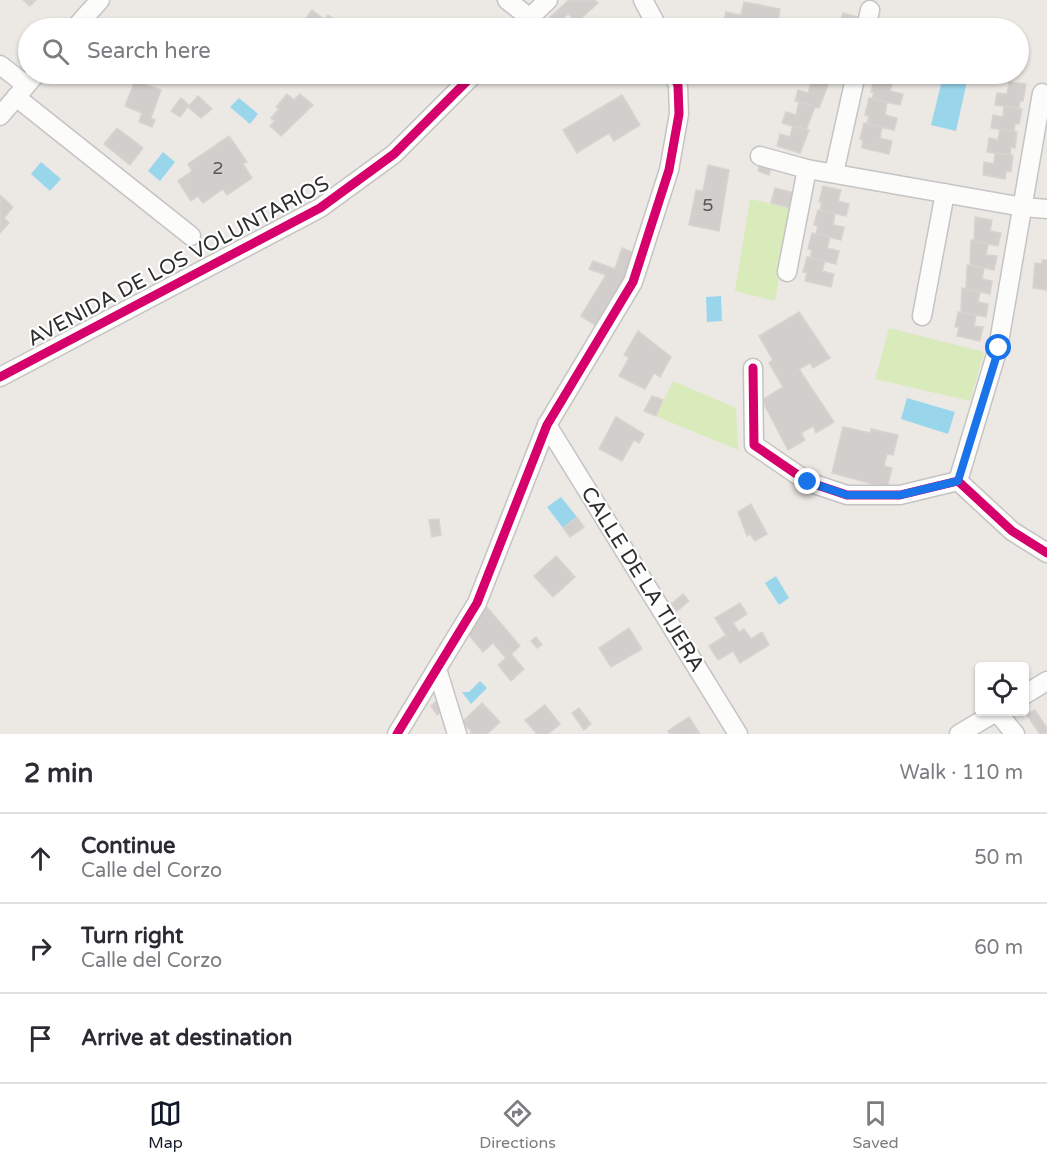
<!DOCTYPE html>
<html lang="en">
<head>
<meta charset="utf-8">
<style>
  :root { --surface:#fff; --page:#f2f2f3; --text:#2b2b33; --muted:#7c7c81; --line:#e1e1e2; --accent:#111827 }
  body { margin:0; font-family:"Varela Round",sans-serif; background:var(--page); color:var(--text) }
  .controls { position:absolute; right:18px; bottom:18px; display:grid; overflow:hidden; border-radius:6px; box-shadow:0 2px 4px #0004 }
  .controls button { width:54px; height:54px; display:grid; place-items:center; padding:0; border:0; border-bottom:2px solid var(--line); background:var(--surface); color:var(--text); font:30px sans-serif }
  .stop { position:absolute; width:18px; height:18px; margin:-14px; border:4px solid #1a73e8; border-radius:50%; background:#fff }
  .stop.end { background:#1a73e8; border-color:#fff; box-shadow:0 2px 6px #0008 }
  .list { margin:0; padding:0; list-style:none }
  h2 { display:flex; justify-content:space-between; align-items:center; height:78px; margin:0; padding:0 24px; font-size:26px }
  h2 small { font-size:20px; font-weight:400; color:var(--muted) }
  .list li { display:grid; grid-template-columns:39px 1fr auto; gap:18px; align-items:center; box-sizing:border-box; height:90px; padding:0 24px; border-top:2px solid var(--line) }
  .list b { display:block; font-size:22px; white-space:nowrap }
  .list p { margin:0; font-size:20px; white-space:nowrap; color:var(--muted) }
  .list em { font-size:20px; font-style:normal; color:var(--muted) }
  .icon { flex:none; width:33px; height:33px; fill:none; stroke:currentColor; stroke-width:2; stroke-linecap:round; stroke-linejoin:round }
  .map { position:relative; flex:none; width:1047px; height:734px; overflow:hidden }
  .search { position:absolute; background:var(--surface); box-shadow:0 2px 4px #0004; left:18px; right:18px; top:18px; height:66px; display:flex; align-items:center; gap:15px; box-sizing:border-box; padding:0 21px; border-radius:33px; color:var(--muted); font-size:22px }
  .sheet { height:348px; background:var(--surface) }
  nav { display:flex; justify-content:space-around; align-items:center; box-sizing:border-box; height:84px; border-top:2px solid var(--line); background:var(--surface); font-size:16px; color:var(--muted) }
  nav a { display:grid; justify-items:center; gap:3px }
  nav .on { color:var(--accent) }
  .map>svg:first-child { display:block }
  .pitch { fill:#d9eabb }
  .water { fill:#99d6ec }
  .building { fill:#d1cecb; stroke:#d7d4d0; stroke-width:1.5 }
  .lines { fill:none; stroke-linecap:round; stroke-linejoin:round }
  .minor-casing { stroke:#c5c4c5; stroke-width:21 }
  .minor { stroke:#fcfcfb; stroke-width:18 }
  .cycleway-casing { stroke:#fff; stroke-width:13 }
  .cycleway { stroke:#d6006c; stroke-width:9 }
  .route { stroke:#1a73e8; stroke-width:8 }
  .labels { text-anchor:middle; stroke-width:4.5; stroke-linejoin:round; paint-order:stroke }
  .number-label { font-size:18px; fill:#585857 }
  .street-label { font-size:21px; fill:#2e2e2e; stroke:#fff }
</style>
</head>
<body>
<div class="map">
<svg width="1047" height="734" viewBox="0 0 1047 734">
  <rect width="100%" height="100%" fill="#ece8e4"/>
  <g class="pitch">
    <polygon points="750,199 791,208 775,301 735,291"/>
    <polygon points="889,328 984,352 970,401 875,379"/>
    <polygon points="673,381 736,408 738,450 656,416"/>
  </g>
  <g class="water">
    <polygon points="943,76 967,81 956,131 931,125"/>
    <polygon points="239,98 258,114 250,124 230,107"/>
    <polygon points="163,152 175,162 160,181 148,171"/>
    <polygon points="41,162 61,179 50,191 31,174"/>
    <polygon points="721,296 722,321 707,322 706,297"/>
    <polygon points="907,398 955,412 948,434 901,419"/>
    <polygon points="561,497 577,517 563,528 547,507"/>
    <polygon points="776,576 789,598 779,605 765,583"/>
    <polygon points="480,681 487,688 471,704 462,692 469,692"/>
  </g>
  <g class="building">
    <polygon points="23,0 36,0 30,6"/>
    <polygon points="569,0 595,0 598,3 577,22 568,14 553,28 538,28"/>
    <polygon points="744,2 780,9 778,23 774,23 773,28 729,28 723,26 726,12 741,15"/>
    <polygon points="312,10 325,20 328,15 345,28 309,28 302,23"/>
    <polygon points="843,13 858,17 855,28 827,28 828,23 839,26"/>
    <polygon points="800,74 830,74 824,84 799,77"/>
    <polygon points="878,74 907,74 905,82"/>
    <polygon points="875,75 893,79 890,91 903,94 900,105 872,99 874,93 871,92"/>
    <polygon points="812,80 828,85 819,108 795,101 798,90 808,93"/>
    <polygon points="135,81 161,90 151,118 155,120 152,127 139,122 142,113 125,106"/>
    <polygon points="1009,82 1026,84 1023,101 1020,101 1019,108 995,105 997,93 1007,94"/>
    <polygon points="287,94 294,100 300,94 313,105 281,136 270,126 275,121 271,118 279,109 276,107"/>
    <polygon points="622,95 640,125 614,141 609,133 577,153 563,130"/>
    <polygon points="198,96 212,109 201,118 188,107"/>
    <polygon points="181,98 189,105 180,117 171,111"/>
    <polygon points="869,98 887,102 885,115 897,118 894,130 867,124 869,116 865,115"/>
    <polygon points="799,102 815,107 806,130 782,123 786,112 796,115"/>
    <polygon points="1004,106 1022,109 1019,124 1015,124 1014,132 991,128 993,115 1003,117"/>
    <polygon points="864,123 882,127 880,138 892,141 889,154 862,148 863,140 860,139"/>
    <polygon points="793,126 809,130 800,153 777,146 780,134 790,137"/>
    <polygon points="117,128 143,148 130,165 104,144"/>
    <polygon points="1000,129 1017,132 1015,148 1011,147 1010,155 987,152 989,138 998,140"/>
    <polygon points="229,136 247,162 243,164 252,178 227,195 223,189 203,203 198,196 191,201 178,181 192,171 188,164"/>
    <polygon points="995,153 1013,155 1011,172 1006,171 1005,179 983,175 984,162 994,164"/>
    <polygon points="760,164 771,168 769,175 758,171"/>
    <polygon points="708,165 729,170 719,231 689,225 696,190 703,191"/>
    <polygon points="823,186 841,190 838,201 849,204 846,216 820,210 822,202 819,202"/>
    <polygon points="775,188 795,193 791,208 771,203"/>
    <polygon points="0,195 13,207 4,218 9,223 0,233"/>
    <polygon points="818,210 835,214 833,225 844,227 841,240 816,234 818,226 814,225"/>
    <polygon points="975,217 992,220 990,231 1001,233 998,246 974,241"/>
    <polygon points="812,233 830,237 827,248 839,251 836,264 810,258 812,250 808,249"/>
    <polygon points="971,240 988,244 986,255 997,256 994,270 970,265"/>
    <polygon points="622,248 634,253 623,280 595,325 581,316 606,275 589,269 593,261 615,269"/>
    <polygon points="807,257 825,261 822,271 834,274 831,287 805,281 807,273 803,272"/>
    <polygon points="1042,260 1047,260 1047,290 1033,288 1035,263 1042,264"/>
    <polygon points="967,265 984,268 982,279 992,281 990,294 966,289"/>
    <polygon points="962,288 980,292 978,302 988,304 986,317 961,312"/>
    <polygon points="799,312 830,358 813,368 810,363 799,369 834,422 816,433 813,426 801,433 805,440 788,450 762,400 783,387 769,363 773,360 759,336"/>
    <polygon points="958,312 976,315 974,326 983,327 980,341 957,336 959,327 955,327"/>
    <polygon points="638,331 671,357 660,377 654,373 645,389 619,376 629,358 624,355"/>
    <polygon points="652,396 663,400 656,416 644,411"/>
    <polygon points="616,417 644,434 639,443 634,440 622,461 599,449"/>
    <polygon points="843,427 870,433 871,429 898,435 893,455 887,454 884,466 892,468 887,488 832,473"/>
    <polygon points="751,504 767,534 755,541 750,534 747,536 738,512"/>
    <polygon points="577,517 584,527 570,537 563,528"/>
    <polygon points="439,519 441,535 432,537 429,520"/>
    <polygon points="556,556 575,577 553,597 534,576"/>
    <polygon points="683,594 689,601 677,611 671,604"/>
    <polygon points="740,603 747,614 733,623 739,632 744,629 751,639 762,632 769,645 740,663 733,651 718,660 709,646 726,635 715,618"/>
    <polygon points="486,606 520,646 511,654 524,669 511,681 498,665 506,658 493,643 483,652 468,634"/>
    <polygon points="629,628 642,649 611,667 599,648"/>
    <polygon points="536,637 542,645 537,648 531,641"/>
    <polygon points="437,701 444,709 437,715 431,706"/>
    <polygon points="482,703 500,722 487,734 470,734 471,731 462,722"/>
    <polygon points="545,705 560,724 548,734 537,734 525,720"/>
    <polygon points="579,708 591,724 584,730 572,713"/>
    <polygon points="1035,710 1047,728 1047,734 1040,734 1026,714"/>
    <polygon points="689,717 700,734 670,734 668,731"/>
  </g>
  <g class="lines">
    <g class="minor-casing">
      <g id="minor">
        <polyline points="507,0 530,18"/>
        <polyline points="643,0 658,28"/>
        <polyline points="75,28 100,0"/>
        <polyline points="519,28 548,0"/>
        <polyline points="866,28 870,10"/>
        <polyline points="0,65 26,85"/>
        <polyline points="16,97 191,236"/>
        <polyline points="0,116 36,74"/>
        <polyline points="760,156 807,169 1023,207 1047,209"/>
        <polyline points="834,173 856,74"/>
        <polyline points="787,272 807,169"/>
        <polyline points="922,316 945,193"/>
        <polyline points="753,368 754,445 808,482 847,495 900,495 958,481 1012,531 1047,553"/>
        <polyline points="0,377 320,208 394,154 474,74"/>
        <polyline points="547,425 738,734"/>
        <polyline points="958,481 998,348 1042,93"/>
        <polyline points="437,669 457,734"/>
        <polyline points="1024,695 1047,681"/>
        <polyline points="997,712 1015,734"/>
        <polyline points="397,734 477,603 547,425 633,282 669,170 679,114 678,86 674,74"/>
        <polyline points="959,734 996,712"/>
      </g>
    </g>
    <use href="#minor" class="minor"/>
    <g class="cycleway-casing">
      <g id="cycleway">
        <polyline points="753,368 754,445 808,482 847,495 900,495 958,481 1012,531 1047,553"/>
        <polyline points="0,377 320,208 394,154 474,74"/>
        <polyline points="397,734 477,603 547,425 633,282 669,170 679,114 678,86 674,74"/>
      </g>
    </g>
    <use href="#cycleway" class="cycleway"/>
  </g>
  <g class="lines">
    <polyline class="route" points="808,482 847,495 900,495 958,481 999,348"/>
  </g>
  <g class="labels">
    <g class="number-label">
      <text x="218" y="174">2</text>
      <text x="708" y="211">5</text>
    </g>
    <g class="street-label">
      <text transform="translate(178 261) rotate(-28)" y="7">AVENIDA DE LOS VOLUNTARIOS</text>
      <text transform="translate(643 579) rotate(58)" y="7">CALLE DE LA TIJERA</text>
    </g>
  </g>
</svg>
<div class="controls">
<button><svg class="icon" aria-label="locate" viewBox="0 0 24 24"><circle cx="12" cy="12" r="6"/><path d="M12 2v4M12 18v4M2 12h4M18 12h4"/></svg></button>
</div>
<div class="stop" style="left:999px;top:348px"></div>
<div class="stop end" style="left:808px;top:482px"></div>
<div class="search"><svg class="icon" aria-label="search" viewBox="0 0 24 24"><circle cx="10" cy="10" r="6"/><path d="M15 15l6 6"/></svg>Search here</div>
</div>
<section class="sheet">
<h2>2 min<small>Walk · 110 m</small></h2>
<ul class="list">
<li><svg class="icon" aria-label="ahead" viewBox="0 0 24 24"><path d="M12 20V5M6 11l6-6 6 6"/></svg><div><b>Continue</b><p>Calle del Corzo</p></div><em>50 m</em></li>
<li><svg class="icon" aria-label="right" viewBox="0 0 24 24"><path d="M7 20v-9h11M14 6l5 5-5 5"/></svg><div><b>Turn right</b><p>Calle del Corzo</p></div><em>60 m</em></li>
<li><svg class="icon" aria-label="arrive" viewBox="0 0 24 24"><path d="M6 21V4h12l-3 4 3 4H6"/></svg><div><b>Arrive at destination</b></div></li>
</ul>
</section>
<nav>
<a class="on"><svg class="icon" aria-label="map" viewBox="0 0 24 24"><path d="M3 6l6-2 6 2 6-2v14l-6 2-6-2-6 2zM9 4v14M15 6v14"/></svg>Map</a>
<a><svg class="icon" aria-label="directions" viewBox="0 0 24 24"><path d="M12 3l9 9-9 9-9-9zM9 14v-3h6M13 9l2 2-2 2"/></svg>Directions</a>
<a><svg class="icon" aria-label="saved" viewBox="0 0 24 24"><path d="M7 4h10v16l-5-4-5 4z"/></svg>Saved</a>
</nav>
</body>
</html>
